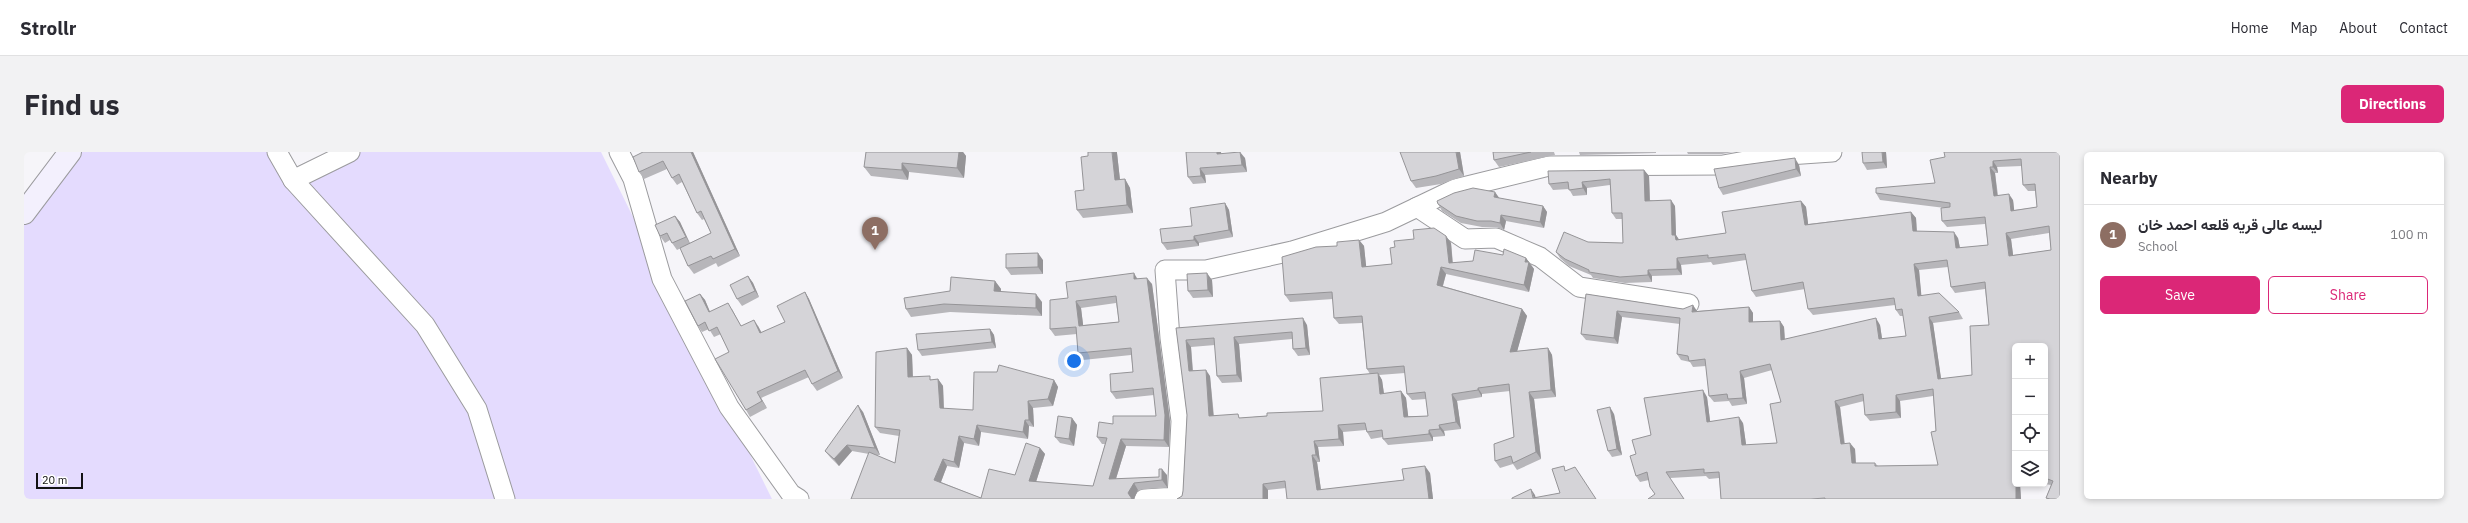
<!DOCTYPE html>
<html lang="en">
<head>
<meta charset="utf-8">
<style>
  :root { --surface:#fff; --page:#f2f2f3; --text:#2b2b33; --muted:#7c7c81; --line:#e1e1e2; --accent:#db2777 }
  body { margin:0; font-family:"IBM Plex Sans",Vazirmatn,sans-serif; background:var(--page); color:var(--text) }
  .controls { position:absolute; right:12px; bottom:12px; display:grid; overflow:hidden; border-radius:6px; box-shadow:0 2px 6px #0003 }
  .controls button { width:36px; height:36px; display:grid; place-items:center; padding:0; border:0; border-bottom:1px solid var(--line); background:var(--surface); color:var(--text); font:20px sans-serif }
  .scale { position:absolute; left:12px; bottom:10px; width:47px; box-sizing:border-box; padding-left:4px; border:2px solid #131214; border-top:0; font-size:11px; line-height:14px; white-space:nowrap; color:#131214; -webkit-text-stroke:3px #fff; paint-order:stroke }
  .you { position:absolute; left:1050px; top:209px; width:14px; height:14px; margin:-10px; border:3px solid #fff; border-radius:50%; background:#1a73e8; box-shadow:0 0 0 6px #1a73e833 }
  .badge { display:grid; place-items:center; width:26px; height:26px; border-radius:50%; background:var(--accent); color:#fff; font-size:13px; font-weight:700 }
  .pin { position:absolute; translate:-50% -33px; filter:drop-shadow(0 1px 2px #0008) }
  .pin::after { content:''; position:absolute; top:21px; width:14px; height:12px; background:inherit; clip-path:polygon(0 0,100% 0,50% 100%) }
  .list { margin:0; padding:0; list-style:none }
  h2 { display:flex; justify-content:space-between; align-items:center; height:52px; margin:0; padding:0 16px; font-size:17px }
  h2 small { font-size:13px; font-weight:400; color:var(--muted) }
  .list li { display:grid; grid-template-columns:26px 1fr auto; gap:12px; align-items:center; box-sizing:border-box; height:60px; padding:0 16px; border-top:1px solid var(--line) }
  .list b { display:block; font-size:15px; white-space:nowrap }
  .list p { margin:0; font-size:13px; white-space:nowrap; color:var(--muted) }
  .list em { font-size:13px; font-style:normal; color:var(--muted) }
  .actions { display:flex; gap:8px; padding:12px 16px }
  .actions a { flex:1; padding:9px 0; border:1px solid var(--accent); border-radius:6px; text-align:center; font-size:14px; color:var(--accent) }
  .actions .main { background:var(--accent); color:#fff }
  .icon { flex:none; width:22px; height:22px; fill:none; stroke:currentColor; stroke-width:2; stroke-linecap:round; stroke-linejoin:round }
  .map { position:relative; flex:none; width:2036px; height:347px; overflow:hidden; border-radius:6px }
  header { display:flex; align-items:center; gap:24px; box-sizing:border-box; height:56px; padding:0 20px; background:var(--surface); border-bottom:1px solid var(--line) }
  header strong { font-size:19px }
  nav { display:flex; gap:22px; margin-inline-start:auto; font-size:14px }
  .intro { display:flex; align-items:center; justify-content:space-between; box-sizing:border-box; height:96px; padding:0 24px }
  h1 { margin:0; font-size:28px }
  .button { padding:10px 18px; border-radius:6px; background:var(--accent); color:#fff; font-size:14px; font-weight:700 }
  main { display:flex; gap:24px; padding:0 24px }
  aside { flex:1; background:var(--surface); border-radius:6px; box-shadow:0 2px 6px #0003 }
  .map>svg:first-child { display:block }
  .green { fill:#e4dbfe }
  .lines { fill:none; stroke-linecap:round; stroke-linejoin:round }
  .street-casing { stroke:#9b9b9e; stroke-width:21 }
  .secondary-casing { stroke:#9b9b9e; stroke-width:24 }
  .street { stroke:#fff; stroke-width:19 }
  .secondary { stroke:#f3f0fd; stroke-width:22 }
  .wall { fill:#b7b6ba; fill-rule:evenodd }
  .shaded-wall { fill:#959497 }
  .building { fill:#d5d4d8; stroke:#959497; fill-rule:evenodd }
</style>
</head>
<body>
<header>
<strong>Strollr</strong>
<nav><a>Home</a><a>Map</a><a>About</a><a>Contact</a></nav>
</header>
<div class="intro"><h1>Find us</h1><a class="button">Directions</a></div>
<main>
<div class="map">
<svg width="2036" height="347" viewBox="0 0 2036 347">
  <rect width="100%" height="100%" fill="#f6f5f9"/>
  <polygon class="green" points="46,0 253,0 269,27 337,0 577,0 748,347 0,347 0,61"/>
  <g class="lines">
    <g class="street-casing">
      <g id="street">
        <polyline points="253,0 269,28 401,173 453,257 481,347"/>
        <polyline points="595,0 609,27 638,127 705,255 767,342 775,347"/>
        <polyline points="269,28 326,0"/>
        <polyline points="1393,55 1441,87 1472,86 1516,105 1555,135 1665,152"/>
        <polyline points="1120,347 1153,345 1157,269 1146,186 1141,118 1182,118 1268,99 1362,70 1431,37 1525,14 1699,13 1750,4 1808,0"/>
      </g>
    </g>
    <g class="secondary-casing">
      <polyline id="secondary" points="0,61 46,0"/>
    </g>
    <use href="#street" class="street"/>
    <use href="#secondary" class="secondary"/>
  </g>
  <g class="wall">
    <polygon points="669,0 716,104 694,115 692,111 670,122 664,114 657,96 653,98 646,88 641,91 636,84 651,64 656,70 666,91 687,81 680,67 678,68 673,61 658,30 653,33 648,26 643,17 620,27 615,20 609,5"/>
    <polygon points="842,0 939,0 942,4 940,26 885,20 884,28 847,24 840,15"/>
    <polygon points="1162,0 1197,0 1197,2 1221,6 1223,20 1181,23 1182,31 1169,32 1164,25"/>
    <polygon points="1436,0 1440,24 1417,32 1392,36 1387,29"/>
    <polygon points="1469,0 1530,0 1531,3 1475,15 1470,8"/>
    <polygon points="1555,0 1632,0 1632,1 1556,3"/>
    <polygon points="1663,0 1709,0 1698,2 1664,2"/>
    <polygon points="1862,0 1863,16 1843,18 1839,11"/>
    <path d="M2036,0V347H2023L2022,346L2027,333L2021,332V194H1991V332H1996L1997,347H1697L1695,326L1685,327L1682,324L1646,326L1631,342L1625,328L1616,330L1612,324V302L1627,283L1683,245L1686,269L1719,271L1722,293L1753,291L1757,250L1748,218L1720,226L1723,252L1708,254L1705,249L1690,250L1685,244L1682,214L1669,215L1666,210L1657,208L1653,202L1656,172L1598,165L1594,192L1562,188L1557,182L1562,142L1673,159L1725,155L1729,161V170L1756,169L1760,175L1761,187L1856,173L1858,187L1882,184L1879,164H1876L1872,158L1871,153L1789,163L1784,157L1781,137L1732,145L1728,139L1722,108L1689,113L1687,110L1657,113L1658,123L1628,124V130L1601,131L1569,126L1567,123L1545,114L1536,106L1532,100L1564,90L1599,91L1598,67H1592L1588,61L1586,33L1563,36V43L1549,44L1545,37L1529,38L1525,32L1620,18L1625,24L1626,48L1651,54L1652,83L1655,88L1702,81L1777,49L1782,55L1784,72L1887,60L1892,66L1893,79L1934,86L1936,96L1964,93L1961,72L1923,75L1918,69L1921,56L1856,48L1852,41L1911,31L1921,5ZM1998,14L1999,33L2004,39H2011L2013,55L1990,58L1989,48L1974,43L1971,21H1974L1973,15ZM2025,81L2027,98L1989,103L1987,87ZM1924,115L1927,135L1931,141L1961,137L1965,173L1948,223L1917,227L1909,171L1939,167L1935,160L1897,143L1895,118ZM1909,244L1912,279L1914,313L1854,314L1851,311H1832L1831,297L1821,292L1816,255L1840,249L1841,263L1846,269L1877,266L1876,249Z"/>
    <polygon points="1093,1 1096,28 1101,27 1106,36 1109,61 1059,66 1053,58 1060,38"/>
    <polygon points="1775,13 1777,24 1699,43 1695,36"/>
    <polygon points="1475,46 1519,54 1523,60 1520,76 1482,69 1480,78 1472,75 1458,75 1437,71 1418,59 1414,52"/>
    <polygon points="1201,51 1205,58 1209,85 1175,91 1175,94 1143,98 1138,91 1168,74"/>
    <path d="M1422,84L1427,91L1429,111L1449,109L1479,103L1502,106L1510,117L1505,140L1422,122L1419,134L1498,157L1503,164L1493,199L1524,196L1528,203L1532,245L1510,247L1517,307L1493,318L1489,312L1476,316L1471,309L1490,285L1486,239L1458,242V245L1433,249L1437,277L1420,279L1421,284L1409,285V289L1364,293L1359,287V285L1347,287L1343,280L1342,278L1319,280L1320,294L1294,295L1296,310H1293L1297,338L1380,328L1406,321L1409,347H1263L1262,336L1244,338V347H1153L1158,344L1159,339L1163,263L1152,176L1283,173L1286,203L1274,204L1269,197L1268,187L1215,192L1218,230L1198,231L1193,224L1191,193L1167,195L1169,218L1186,224L1190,264L1217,266L1299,259L1346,222L1343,217L1338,171L1315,172L1310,166L1309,147L1266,150L1261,143L1313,94L1335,88L1340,94L1342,115L1368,112L1371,95ZM1381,221L1383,242L1388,248L1402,247L1404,264H1384L1382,246L1377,239L1360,242L1358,228L1355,223Z"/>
    <polygon points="1019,108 1019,122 987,123 982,116"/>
    <polygon points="724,124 729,131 735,145 718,154 713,147"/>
    <path d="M1113,127L1128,132L1146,269L1145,295L1102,294L1092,327L1135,325L1143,323V335L1114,338L1110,347H827L845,302L828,299L815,314L806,305L801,299L839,260L856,303H851L871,311L875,284L856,281L851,275L883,196L888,203L889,225L909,228L914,227L919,234L920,257L949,258L1030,228L1034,235L1029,254L1009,256L1010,275L1005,274L1004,287L957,280L955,294L940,291L935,316L923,314L917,330L957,346L991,323L1016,296L1021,302L1012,330L1069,334L1081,292H1078L1073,285L1089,272L1132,264L1130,243L1092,247L1087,240L1109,220L1107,203L1059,208L1054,201L1053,182L1031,184L1026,177L1044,146ZM1092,151L1095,170L1059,173L1057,156Z"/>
    <polygon points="1188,128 1189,145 1169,146 1164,139"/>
    <polygon points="971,129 977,137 977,140 1018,150 1018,164 926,160 887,165 882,157 926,139"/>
    <polygon points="781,140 785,147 819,226 793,239 788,232 785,225 737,246 743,256 726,265 722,258 705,200 697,182 690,185 685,177 678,180 674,174 676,142 681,148 686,160 708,157 717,174 734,174 738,181 761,170"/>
    <polygon points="966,177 970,183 972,196 898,204 894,198"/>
    <polygon points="1590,262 1598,303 1588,305 1584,299"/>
    <polygon points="1048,266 1053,273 1050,294 1036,291 1031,285"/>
  </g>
  <g class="shaded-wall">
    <polygon points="667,0 669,0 716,104 711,97"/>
    <polygon points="935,0 939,0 942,4 940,26 933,16"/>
    <polygon points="1088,0 1093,0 1093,1 1097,37 1091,28"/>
    <polygon points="1193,0 1197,0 1198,9 1193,2"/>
    <polygon points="1216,0 1221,6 1223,20 1218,13"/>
    <polygon points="1432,0 1436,0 1440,24 1435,17"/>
    <polygon points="1858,0 1862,0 1863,16 1859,10"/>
    <polygon points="1771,6 1775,13 1777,24 1772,17"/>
    <polygon points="1969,9 1973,15 1974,21 1969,15"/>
    <polygon points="878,11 885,20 884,28 878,18"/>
    <polygon points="1966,15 1971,21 1974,50 1970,44"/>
    <polygon points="1176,16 1181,23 1182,31 1177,24"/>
    <polygon points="1620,18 1625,24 1626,55 1621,49"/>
    <polygon points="1101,27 1106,36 1109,61 1103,53"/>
    <polygon points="1558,30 1563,36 1563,43 1559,36"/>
    <polygon points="1471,40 1476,47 1470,45"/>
    <polygon points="1985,42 1989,48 1991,65 1987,59"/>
    <polygon points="1647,48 1651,54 1652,83 1656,89 1656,95 1648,83"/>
    <polygon points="1777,49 1782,55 1785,79 1781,73"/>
    <polygon points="1201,51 1205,58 1209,85 1205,78"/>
    <polygon points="1519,54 1523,60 1520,76 1516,70"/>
    <polygon points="1887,60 1892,66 1893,86 1889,79"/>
    <polygon points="1477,63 1482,69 1480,78 1476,71"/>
    <polygon points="651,64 656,70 666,92 662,85"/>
    <polygon points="1930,80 1934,86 1937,102 1932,96"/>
    <polygon points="1982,81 1987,87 1990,110 1985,104"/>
    <polygon points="1170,84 1175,91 1175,94 1170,88"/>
    <polygon points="1422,84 1427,91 1429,118 1425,111"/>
    <polygon points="1335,88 1340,94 1343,122 1338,115"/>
    <polygon points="1014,101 1019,108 1019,122 1014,115"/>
    <polygon points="1502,106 1510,117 1505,140 1500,133 1501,110"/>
    <polygon points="1653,106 1657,113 1658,123 1653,117"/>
    <polygon points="1890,112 1895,118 1898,150 1894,144"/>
    <polygon points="1417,115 1422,122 1417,140 1413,133"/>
    <polygon points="1624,118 1628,124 1628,130 1624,123"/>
    <polygon points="1110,121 1114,128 1110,127"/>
    <polygon points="1183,121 1188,128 1189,145 1184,138"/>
    <polygon points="724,124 729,131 735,145 731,139"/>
    <polygon points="1123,126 1128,132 1146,269 1145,295 1140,288"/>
    <polygon points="971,129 977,137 976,147 970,139"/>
    <polygon points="781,140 785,147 819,226 814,219"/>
    <polygon points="676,142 681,148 689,167 685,160"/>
    <polygon points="1012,142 1018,150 1018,164 1012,156"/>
    <polygon points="1052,149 1057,156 1060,180 1055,174"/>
    <polygon points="1669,153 1673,159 1668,160"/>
    <polygon points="1725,155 1729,161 1729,177 1725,170"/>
    <polygon points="1498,157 1503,164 1491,207 1486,200"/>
    <polygon points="1593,159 1598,165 1594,192 1590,186"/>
    <polygon points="1905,165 1909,171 1918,233 1914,227"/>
    <polygon points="1279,166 1283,173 1286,203 1282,196"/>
    <polygon points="1852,166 1856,173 1859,193 1855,187"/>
    <polygon points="730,168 734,174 741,188 736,181"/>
    <polygon points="1756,169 1760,175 1761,194 1757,188"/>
    <polygon points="966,177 970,183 972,196 968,190"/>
    <polygon points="1210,185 1215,192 1218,230 1213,223"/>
    <polygon points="1162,188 1167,195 1169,226 1165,219"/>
    <polygon points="883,196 888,203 889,232 884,225"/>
    <polygon points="1524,196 1528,203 1532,245 1527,238"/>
    <polygon points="1182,218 1186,224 1190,271 1185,264"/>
    <polygon points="1716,219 1720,226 1723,252 1719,246"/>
    <polygon points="1354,221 1358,228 1361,249 1356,242"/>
    <polygon points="914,227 919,234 920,263 916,256"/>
    <polygon points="1030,228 1034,235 1029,254 1024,247"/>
    <polygon points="1454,236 1458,242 1458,245 1454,238"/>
    <polygon points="1679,238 1683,245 1687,276 1683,270"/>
    <polygon points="1377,239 1382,246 1385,271 1380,265"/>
    <polygon points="733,240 737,246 743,256 738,249"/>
    <polygon points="1505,240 1510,247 1517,307 1512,300"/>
    <polygon points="1428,242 1433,249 1437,277 1432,270"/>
    <polygon points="1872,243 1876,249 1877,266 1872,260"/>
    <polygon points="1004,249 1009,256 1010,275 1005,268"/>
    <polygon points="1811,249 1816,255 1821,298 1817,292"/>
    <polygon points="834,253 839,260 856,303 851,296"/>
    <polygon points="1586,255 1590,262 1598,303 1593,297"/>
    <polygon points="1715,265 1719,271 1723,299 1718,293"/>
    <polygon points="1048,266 1053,273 1050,294 1045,287"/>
    <polygon points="1001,268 1005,274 1004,287 999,280"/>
    <polygon points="953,273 957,280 955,294 950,287"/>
    <polygon points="1314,273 1319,280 1320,294 1315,287"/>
    <polygon points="1415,273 1420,279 1421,284 1416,277"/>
    <polygon points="1405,278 1409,285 1409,289 1405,282"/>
    <polygon points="935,284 940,291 935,316 930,310"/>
    <polygon points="1097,287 1102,294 1090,333 1085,327"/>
    <polygon points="1290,289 1294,295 1296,310 1292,303"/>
    <polygon points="1826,291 1831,297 1832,317 1828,311"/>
    <polygon points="823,293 828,299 815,314 810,307"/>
    <polygon points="1016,296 1021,302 1010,336 1005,329"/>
    <polygon points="1288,303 1293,310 1298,345 1293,338"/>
    <polygon points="919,307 923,314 915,335 910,328"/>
    <polygon points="1401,314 1406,321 1409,347 1405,347"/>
    <polygon points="1138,317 1143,323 1143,335 1138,328"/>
    <polygon points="1110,331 1114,338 1110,347 1108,347 1104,341"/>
    <polygon points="1239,332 1244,338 1244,347 1239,347"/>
    <polygon points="1992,332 1996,332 1997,347 1992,347"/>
    <polygon points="1507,337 1511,343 1512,347 1510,347"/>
  </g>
  <g class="building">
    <polygon points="619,0 667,0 711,97 689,107 687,104 664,114 656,96 687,81 677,59 673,61 655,22 648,26 639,9 615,20 609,5"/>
    <polygon points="842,0 935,0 933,16 878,11 878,18 840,15"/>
    <polygon points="1064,0 1088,0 1091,28 1101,27 1103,53 1053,58 1051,39 1060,38 1057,5 1064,4"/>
    <polygon points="1162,0 1193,0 1193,2 1216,0 1218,13 1176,16 1177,24 1164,25"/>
    <polygon points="1376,0 1432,0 1435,17 1412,24 1387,29"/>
    <polygon points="1469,0 1507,0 1470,8"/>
    <polygon points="1838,0 1858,0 1859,10 1839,11"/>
    <path d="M1920,0H2036V347H2026L2022,346L2029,329L2021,326V308L2023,299H2021V194H1991V332H1992V347H1801V346L1787,347H1697L1695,320L1680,321V317L1642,320L1660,347H1624L1631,342L1626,335L1623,320L1612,324L1606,304L1612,302L1608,288L1627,283L1620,246L1679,238L1683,270L1715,265L1718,293L1753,291L1746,252L1757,250L1746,212L1716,219L1719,246L1704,247L1703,242L1685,244L1681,207L1665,209L1664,204L1653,202L1656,166L1593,159L1590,186L1557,182L1562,142L1659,157L1669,153L1668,160L1725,155V170L1756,169L1757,188L1852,166L1855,187L1882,184L1878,157L1872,158L1870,146L1784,157L1779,130L1728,139L1721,102L1684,106V103L1653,106V117L1624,118V123L1596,125L1565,120V118L1541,107L1532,100L1540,80L1564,90L1599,91L1598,61H1588L1586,27L1558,30L1559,36L1545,38L1544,30L1525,32L1524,19L1620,18L1621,49L1647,48L1648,83H1651L1652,88L1702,81L1698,60L1777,49L1781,73L1887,60L1889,79L1930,80L1932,96L1964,93L1961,65L1918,69L1917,56L1926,55V51L1852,41V36L1911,31L1906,8L1921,5ZM1997,7L1999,33L2011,32L2013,55L1987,59L1985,42L1970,44L1966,15H1969V9ZM2025,74L2027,98L1985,104L1982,81ZM1923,108L1927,135L1961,130L1965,173L1946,174L1948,223L1914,227L1905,165L1935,160L1915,141L1894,144L1890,112ZM1909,237L1912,279L1907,280L1914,313L1851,314V311H1828L1826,291L1817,292L1811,249L1839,242L1841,263L1872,260V243Z"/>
    <polygon points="1771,6 1772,17 1695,36 1690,17"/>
    <polygon points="1449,36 1471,40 1470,45 1519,54 1516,70 1477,63 1476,71 1467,69 1453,69 1432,64 1414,52 1413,49 1430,41"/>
    <polygon points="1201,51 1205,78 1170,84 1170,88 1138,91 1136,77 1168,74 1166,56"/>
    <polygon points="651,64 662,85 648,91 643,81 636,84 631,73"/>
    <polygon points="1410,76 1422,84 1425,111 1449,109 1451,98 1479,103 1480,97 1502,106 1501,110 1505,110 1500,133 1417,115 1413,133 1498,157 1486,200 1524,196 1527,238 1505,240 1512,300 1489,311 1487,304 1471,309 1470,292 1490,285 1485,232 1454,236 1454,238 1428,242 1432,270 1415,273 1416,277 1405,278 1405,282 1359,287 1358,278 1343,280 1341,271 1314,273 1315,287 1290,289 1292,303 1288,303 1293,338 1380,328 1378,317 1401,314 1405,347 1263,347 1261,329 1239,332 1239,347 1153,347 1158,344 1159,339 1163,263 1152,176 1279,166 1282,196 1269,197 1268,180 1210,185 1213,223 1193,224 1190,186 1162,188 1165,219 1182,218 1185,264 1214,262 1215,266 1243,264 1243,261 1299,259 1296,226 1354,221 1356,242 1377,239 1380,265 1404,264 1401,240 1383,242 1380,214 1343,217 1338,164 1310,166 1308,140 1261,143 1258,105 1292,95 1313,94 1313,90 1335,88 1338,115 1368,112 1366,96 1371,95 1370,89 1390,87 1389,78"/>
    <polygon points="1014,101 1014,115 982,116 982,102"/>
    <path d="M1110,121V127L1123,126L1141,263L1140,288L1097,287L1085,327L1135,325V317H1138V328L1110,331L1104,341L1108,347H827L845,300L871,311L876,278L851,275L852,200L883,196L884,225L906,224V228L914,227L916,256L949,258L950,220H973L975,213L1030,228L1024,247L1004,249L1005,268H1001L999,280L953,273L950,287L935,284L930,310L919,307L910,328L957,346L965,317L991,323L1002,291L1016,296L1005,329L1069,334L1083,286L1073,285L1075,270L1089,272V264H1132L1129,236L1087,240L1086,222L1109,220L1107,196L1054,201L1052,175L1026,177V148L1044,146L1042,130ZM1092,144L1095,170L1055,174L1052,149Z"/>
    <polygon points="1183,121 1184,138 1164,139 1163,122"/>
    <polygon points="724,124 731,139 713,147 706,133"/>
    <polygon points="927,125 971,129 970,139 1012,142 1012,156 920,152 882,157 880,146 926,139"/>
    <polygon points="781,140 814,219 788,232 781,218 733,240 738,249 722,258 691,207 705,200 693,175 685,179 681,170 674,174 661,149 676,142 685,160 704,151 717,174 730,168 736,181 761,170 753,154"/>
    <polygon points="966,177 968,190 894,198 892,182"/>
    <polygon points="834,253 851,296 823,293 810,307 801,299"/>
    <polygon points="1586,255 1593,297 1584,299 1573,258"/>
    <polygon points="1034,264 1048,266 1045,287 1031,285"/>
    <polygon points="1540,314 1541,319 1551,315 1572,347 1488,347 1488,346 1507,337 1509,346 1536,341 1528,317"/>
  </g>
</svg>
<div class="controls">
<button>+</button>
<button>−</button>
<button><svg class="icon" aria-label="locate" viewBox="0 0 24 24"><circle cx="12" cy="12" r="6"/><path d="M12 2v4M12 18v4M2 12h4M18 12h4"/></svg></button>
<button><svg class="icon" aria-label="layers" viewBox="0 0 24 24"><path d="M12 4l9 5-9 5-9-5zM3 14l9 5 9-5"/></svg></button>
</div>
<div class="scale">20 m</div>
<div class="you"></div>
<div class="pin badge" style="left:851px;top:98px;background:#8d6e63">1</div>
</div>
<aside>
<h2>Nearby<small></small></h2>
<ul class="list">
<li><span class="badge" style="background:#8d6e63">1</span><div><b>لیسه عالی قریه قلعه احمد خان</b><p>School</p></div><em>100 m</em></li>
</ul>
<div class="actions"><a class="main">Save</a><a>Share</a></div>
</aside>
</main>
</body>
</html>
